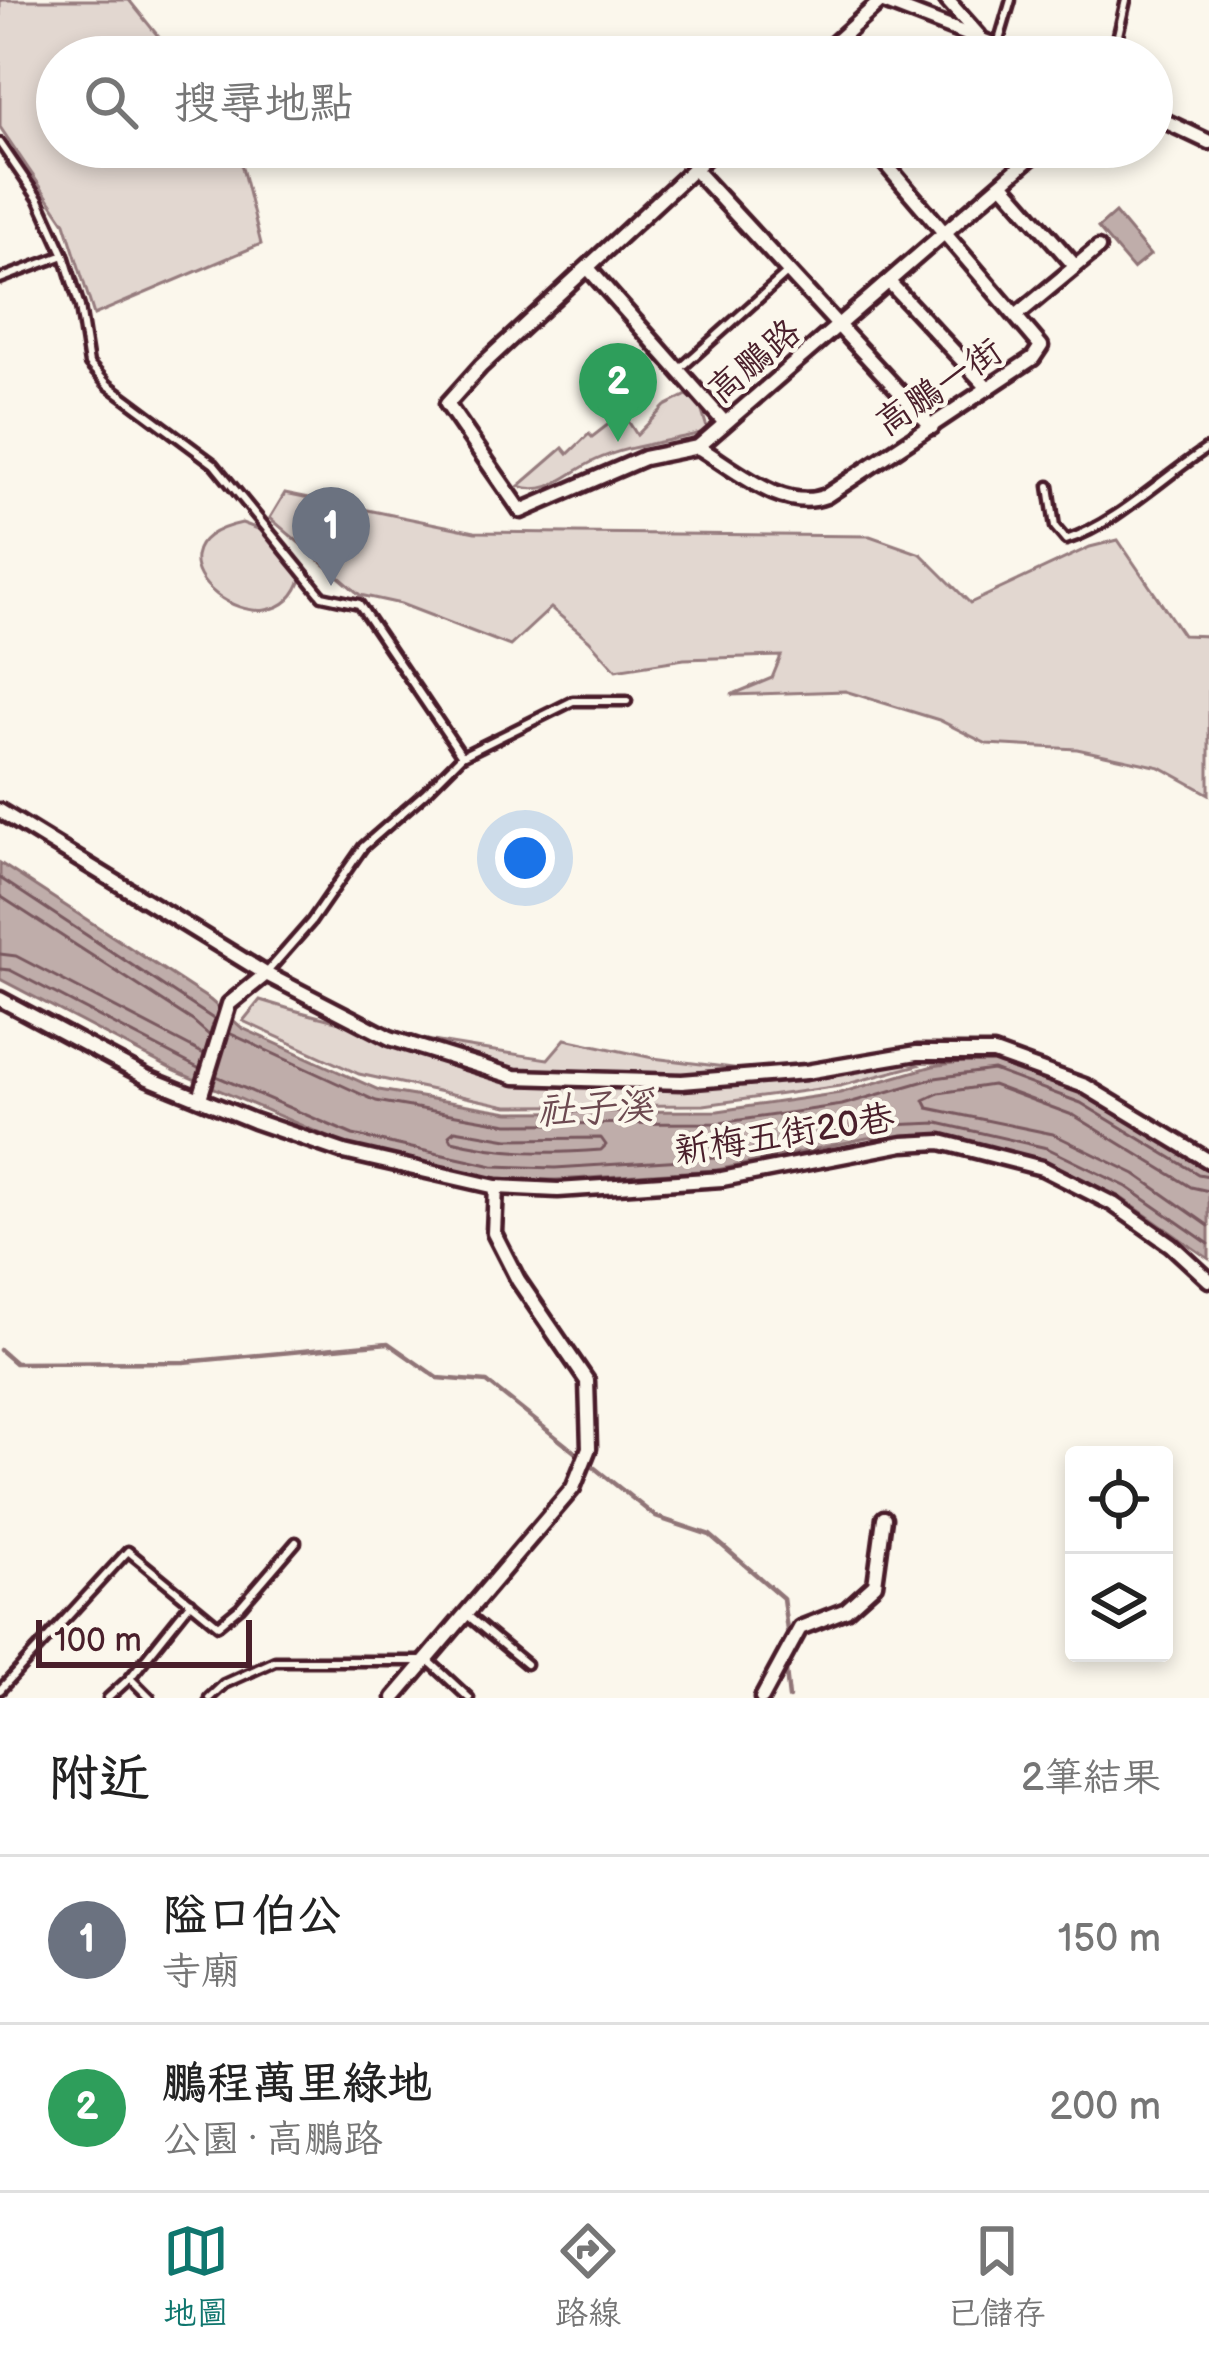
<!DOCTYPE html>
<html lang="zh-TW">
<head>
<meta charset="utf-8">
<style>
  :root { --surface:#fff; --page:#f6f6f6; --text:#222; --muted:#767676; --line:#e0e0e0; --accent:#0f766e }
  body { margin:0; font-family:"Balsamiq Sans","LXGW WenKai TC",sans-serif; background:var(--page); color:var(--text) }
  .controls { position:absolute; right:36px; bottom:36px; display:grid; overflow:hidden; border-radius:12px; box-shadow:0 6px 18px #0003 }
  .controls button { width:108px; height:108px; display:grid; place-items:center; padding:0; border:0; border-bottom:3px solid var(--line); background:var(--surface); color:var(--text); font:60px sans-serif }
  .scale { position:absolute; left:36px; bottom:30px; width:216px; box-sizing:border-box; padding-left:12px; border:6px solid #4a1f2b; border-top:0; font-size:33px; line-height:42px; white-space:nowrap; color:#4a1f2b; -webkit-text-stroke:9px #fbf7ec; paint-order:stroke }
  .you { position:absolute; left:525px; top:858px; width:42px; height:42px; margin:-30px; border:9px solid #fff; border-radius:50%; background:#1a73e8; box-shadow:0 0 0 18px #1a73e833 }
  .badge { display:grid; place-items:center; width:78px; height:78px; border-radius:50%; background:var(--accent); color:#fff; font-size:39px; font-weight:700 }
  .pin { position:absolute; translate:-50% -99px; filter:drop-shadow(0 3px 6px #0008) }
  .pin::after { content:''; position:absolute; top:63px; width:42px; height:36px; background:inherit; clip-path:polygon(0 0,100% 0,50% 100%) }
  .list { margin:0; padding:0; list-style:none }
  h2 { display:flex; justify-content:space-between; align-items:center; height:156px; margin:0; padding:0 48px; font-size:51px }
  h2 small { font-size:39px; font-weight:400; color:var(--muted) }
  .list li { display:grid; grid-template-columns:78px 1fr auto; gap:36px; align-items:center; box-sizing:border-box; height:168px; padding:0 48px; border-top:3px solid var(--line) }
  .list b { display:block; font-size:45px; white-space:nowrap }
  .list p { margin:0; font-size:39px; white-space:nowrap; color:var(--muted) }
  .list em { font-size:39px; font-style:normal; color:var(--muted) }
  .icon { flex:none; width:66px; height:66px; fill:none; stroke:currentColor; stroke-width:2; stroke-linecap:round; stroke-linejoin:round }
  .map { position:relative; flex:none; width:1209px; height:1698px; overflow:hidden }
  .search { position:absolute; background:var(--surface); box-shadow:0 6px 18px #0003; left:36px; right:36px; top:36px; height:132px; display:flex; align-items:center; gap:30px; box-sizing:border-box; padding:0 42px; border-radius:66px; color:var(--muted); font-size:45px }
  .sheet { height:492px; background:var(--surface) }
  nav { display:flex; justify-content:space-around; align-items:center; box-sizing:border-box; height:168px; border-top:3px solid var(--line); background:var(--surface); font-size:33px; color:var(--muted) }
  nav a { display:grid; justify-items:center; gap:6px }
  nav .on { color:var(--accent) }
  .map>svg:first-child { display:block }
  .green { fill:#e2d7d0; stroke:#967b7e; stroke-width:3 }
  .water { fill:#bfadaa; stroke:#907477; stroke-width:3 }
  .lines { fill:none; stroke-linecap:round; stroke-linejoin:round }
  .shore { stroke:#79585e; stroke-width:3 }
  .stream { stroke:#907477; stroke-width:4.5 }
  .lane-casing { stroke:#4a1f2b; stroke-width:15 }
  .street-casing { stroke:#4a1f2b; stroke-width:21 }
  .lane { stroke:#fbf7ec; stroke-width:6 }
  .street { stroke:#fbf7ec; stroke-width:12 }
  .labels { text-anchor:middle; stroke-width:9; stroke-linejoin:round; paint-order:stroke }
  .street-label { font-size:36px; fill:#4a1f2b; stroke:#fbf7ec }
  .water-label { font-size:39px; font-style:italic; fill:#6d4a51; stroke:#fbf7ec }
</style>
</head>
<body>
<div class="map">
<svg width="1209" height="1698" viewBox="0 0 1209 1698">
  <rect width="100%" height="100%" fill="#fbf7ec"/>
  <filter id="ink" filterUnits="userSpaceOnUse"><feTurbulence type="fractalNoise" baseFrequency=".00833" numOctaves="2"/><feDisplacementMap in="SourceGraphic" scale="24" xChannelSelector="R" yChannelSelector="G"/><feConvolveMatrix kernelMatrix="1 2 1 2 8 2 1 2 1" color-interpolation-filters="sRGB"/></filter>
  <g filter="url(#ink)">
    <g class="green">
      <polygon points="0,0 129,0 175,57 57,57 57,147 237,147 261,244 94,315 65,223 0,127"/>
      <path d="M687,395L700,405L708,431C671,442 632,444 596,460C569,472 549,497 519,486L563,448L568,454L589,434L592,437L623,413L637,435L665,406Z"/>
      <polygon points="285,493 475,532 870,536 921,554 970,603 1090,547 1118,540 1183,635 1209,636 1209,794 1160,767 1077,749 987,744 939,720 845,691 731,695 772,678 781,656 684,659 616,670 589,640 551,608 510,646 401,604 360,595 270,518"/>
      <path d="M242,523L261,530L303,574C275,670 120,549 242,523Z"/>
      <path d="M260,1000C354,1030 451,1045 548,1059L565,1039L653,1058L804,1077L906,1059L918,1065L840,1086L704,1105L507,1106L359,1074L243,1021Z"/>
    </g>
    <g class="water">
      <polygon points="1115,213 1150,255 1133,269 1098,228"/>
      <polygon points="0,863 210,1000 242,1028 379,1090 509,1112 718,1111 840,1093 933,1066 994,1057 1086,1092 1202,1161 1209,1168 1209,1259 1120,1197 1042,1159 936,1134 867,1138 717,1170 555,1180 491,1178 349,1146 175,1071 0,979"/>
    </g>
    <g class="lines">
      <g class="shore">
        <polyline points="0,878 215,1020"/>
        <polyline points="0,896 193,1021 210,1036"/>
        <polyline points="0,954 16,956 204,1054"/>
        <polyline points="0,969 10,970 200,1069"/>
        <polyline points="229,1033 376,1101 508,1124 720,1123 842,1105 935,1078 993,1070 1081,1103 1198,1174 1209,1176"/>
        <polyline points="216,1076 353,1135 493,1166 555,1168 715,1158 865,1126 938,1123 1047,1148 1127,1187 1209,1244"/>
        <path d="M455,1130L508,1139L601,1138L606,1145L601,1150C550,1154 502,1154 452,1141L449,1135Z"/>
        <polyline points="1209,1191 1191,1187 1075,1116 992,1085 939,1093 924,1100 928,1108 1053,1134 1135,1174 1209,1226"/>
      </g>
      <g class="stream">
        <polyline points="0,1350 15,1363 184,1362 388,1343 438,1378 487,1382 656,1517 710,1535 783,1598 788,1639"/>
        <polyline points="785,1662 789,1698"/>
      </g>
      <g class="lane-casing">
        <g id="lane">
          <polyline points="998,44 1011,0"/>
          <polyline points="1113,57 1126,0"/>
          <polyline points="0,143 39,200 64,255 80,307 89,364 108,385 214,464 322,596 359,604 462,756 425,793 363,847 311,922 268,971"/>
          <polyline points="0,279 64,255"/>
          <polyline points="681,368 787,273"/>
          <path d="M1049,486L1055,527L1066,540C1115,525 1165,475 1209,447"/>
          <polyline points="462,756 573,701 627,701"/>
          <polyline points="467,1615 526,1664"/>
          <polyline points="130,1678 150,1698"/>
          <polyline points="0,1690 128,1551 218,1625 240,1607 296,1542"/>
          <polyline points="108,1698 130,1678 191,1602"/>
          <polyline points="209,1698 224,1684 275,1661 429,1661 469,1698"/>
        </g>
      </g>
      <g class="street-casing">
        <g id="street">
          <polyline points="947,0 979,36"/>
          <polyline points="819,57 881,1 1026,57"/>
          <polyline points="1152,115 1209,142"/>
          <polyline points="717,147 481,366 447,404 521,511 644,458 698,447 1043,147"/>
          <polyline points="693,168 932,427"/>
          <polyline points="1003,184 1075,266"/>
          <polyline points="588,268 725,423"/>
          <polyline points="890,283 988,388"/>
          <polyline points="1017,315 1098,248"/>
          <path d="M698,447C735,469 783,513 826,496L1033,358L1041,346L871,147"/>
          <polyline points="0,811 266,974 390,1038 515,1077 682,1082 806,1072 917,1053 994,1053 1085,1086 1209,1161"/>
          <polyline points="0,999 148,1078 254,1121 344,1152 496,1187 558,1190 722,1179 903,1144 941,1142 1042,1168 1113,1204 1171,1245 1209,1280"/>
          <polyline points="200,1098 229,1004 266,974"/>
          <polyline points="394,1698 573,1488 589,1448 587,1381 518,1280 494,1233 496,1187"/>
          <polyline points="762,1698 800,1628 846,1610 875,1584 884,1518"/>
        </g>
      </g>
      <use href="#lane" class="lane"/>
      <use href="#street" class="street"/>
    </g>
  </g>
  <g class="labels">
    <g class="street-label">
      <text transform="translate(753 360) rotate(-40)" y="13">高鵬路</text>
      <text transform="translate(938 386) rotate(-34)" y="13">高鵬一街</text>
      <text transform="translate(784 1133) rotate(-9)" y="13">新梅五街20巷</text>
    </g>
    <g class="water-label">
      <text transform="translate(595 1107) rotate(-3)" y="14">社子溪</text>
    </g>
  </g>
</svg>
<div class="controls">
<button><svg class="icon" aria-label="locate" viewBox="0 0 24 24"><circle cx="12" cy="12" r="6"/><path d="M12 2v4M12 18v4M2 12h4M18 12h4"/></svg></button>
<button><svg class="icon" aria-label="layers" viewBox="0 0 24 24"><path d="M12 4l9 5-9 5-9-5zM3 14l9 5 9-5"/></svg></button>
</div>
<div class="scale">100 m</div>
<div class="you"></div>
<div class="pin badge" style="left:331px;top:586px;background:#6b7280">1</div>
<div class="pin badge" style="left:618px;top:442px;background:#2e9e5b">2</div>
<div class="search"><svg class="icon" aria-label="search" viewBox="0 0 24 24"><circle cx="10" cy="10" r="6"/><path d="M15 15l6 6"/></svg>搜尋地點</div>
</div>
<section class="sheet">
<h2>附近<small>2筆結果</small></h2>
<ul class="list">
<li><span class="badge" style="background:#6b7280">1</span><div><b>隘口伯公</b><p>寺廟</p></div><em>150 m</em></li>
<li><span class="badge" style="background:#2e9e5b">2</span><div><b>鵬程萬里綠地</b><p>公園 · 高鵬路</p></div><em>200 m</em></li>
</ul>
</section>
<nav>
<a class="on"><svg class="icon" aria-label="map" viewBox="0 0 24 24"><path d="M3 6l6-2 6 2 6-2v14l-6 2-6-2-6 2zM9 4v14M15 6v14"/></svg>地圖</a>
<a><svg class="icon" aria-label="directions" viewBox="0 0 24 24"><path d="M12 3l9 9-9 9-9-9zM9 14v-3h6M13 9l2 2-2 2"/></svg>路線</a>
<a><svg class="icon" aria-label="saved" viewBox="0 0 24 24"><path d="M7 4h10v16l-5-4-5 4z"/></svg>已儲存</a>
</nav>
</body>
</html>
